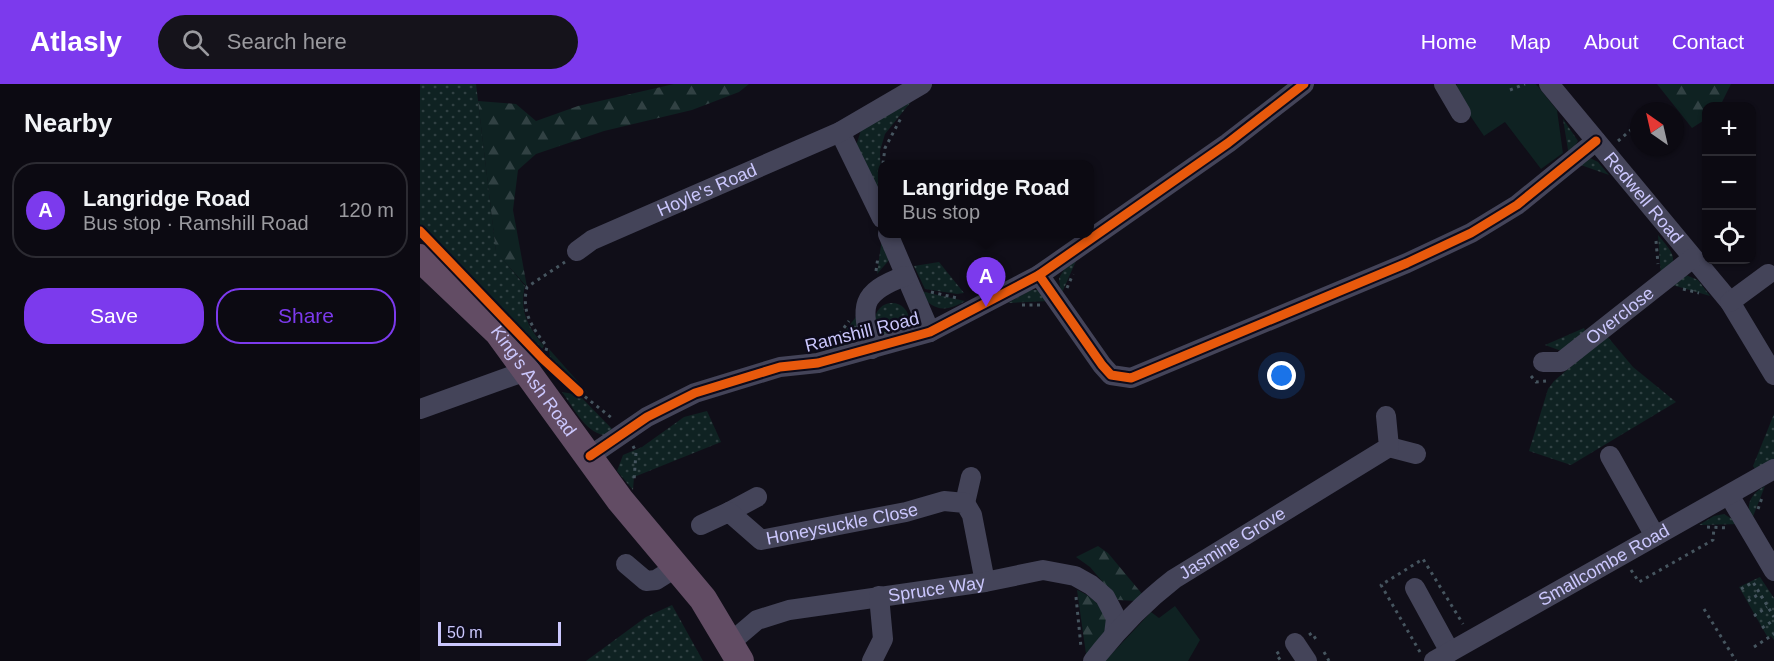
<!DOCTYPE html>
<html lang="en">
<head>
<meta charset="utf-8">
<style>
  :root { --surface:#0c0a12; --page:#15131b; --text:#f1f3f6; --muted:#9a9a9f; --line:#2c2b32; --accent:#7c3aed }
  body { margin:0; font-family:Arial,sans-serif; background:var(--page); color:var(--text) }
  .controls { position:absolute; right:18px; top:18px; display:grid; overflow:hidden; border-radius:12px; box-shadow:0 2px 4px #0004 }
  .controls button { width:54px; height:54px; display:grid; place-items:center; padding:0; border:0; border-bottom:2px solid var(--line); background:var(--surface); color:var(--text); font:30px sans-serif }
  .compass { position:absolute; left:1210px; top:18px; width:54px; height:54px; border-radius:50%; background:var(--surface); box-shadow:0 2px 4px #0004; rotate:326deg }
  .scale { position:absolute; left:18px; bottom:15px; width:123px; box-sizing:border-box; padding-left:6px; border:3px solid #cbc7fd; border-top:0; font-size:16px; line-height:21px; white-space:nowrap; color:#cbc7fd; -webkit-text-stroke:4px #0d0b1b; paint-order:stroke }
  .you { position:absolute; left:862px; top:292px; width:21px; height:21px; margin:-15px; border:4px solid #fff; border-radius:50%; background:#1a73e8; box-shadow:0 0 0 9px #1a73e833 }
  .badge { display:grid; place-items:center; width:39px; height:39px; border-radius:50%; background:var(--accent); color:#fff; font-size:20px; font-weight:700 }
  .pin { position:absolute; translate:-50% -50px; filter:drop-shadow(0 2px 3px #0008) }
  .pin::after { content:''; position:absolute; top:32px; width:21px; height:18px; background:inherit; clip-path:polygon(0 0,100% 0,50% 100%) }
  .popup { position:absolute; left:458px; top:76px; width:216px; height:78px; box-sizing:border-box; display:grid; place-content:center; border-radius:12px; background:var(--surface); filter:drop-shadow(0 2px 4px #0005); font-size:20px; white-space:nowrap; color:var(--muted) }
  .popup b { font-size:22px; color:var(--text) }
  .popup::after { content:''; position:absolute; left:50%; top:100%; margin-left:-12px; border:12px solid transparent; border-top-color:var(--surface) }
  .list { margin:0; padding:0; list-style:none }
  h2 { display:flex; justify-content:space-between; align-items:center; height:78px; margin:0; padding:0 24px; font-size:26px }
  h2 small { font-size:20px; font-weight:400; color:var(--muted) }
  .list li { display:grid; grid-template-columns:39px 1fr auto; gap:18px; align-items:center; box-sizing:border-box; height:96px; margin:0 12px 12px; padding:0 12px; border:2px solid var(--line); border-radius:24px }
  .list b { display:block; font-size:22px; white-space:nowrap }
  .list p { margin:0; font-size:20px; white-space:nowrap; color:var(--muted) }
  .list em { font-size:20px; font-style:normal; color:var(--muted) }
  .actions { display:flex; gap:12px; padding:18px 24px }
  .actions a { flex:1; padding:14px 0; border:2px solid var(--accent); border-radius:24px; text-align:center; font-size:21px; color:var(--accent) }
  .actions .main { background:var(--accent); color:#fff }
  .icon { flex:none; width:33px; height:33px; fill:none; stroke:currentColor; stroke-width:2; stroke-linecap:round; stroke-linejoin:round }
  .map { position:relative; flex:none; width:1354px; height:577px; overflow:hidden }
  header { display:flex; align-items:center; gap:36px; box-sizing:border-box; height:84px; padding:0 30px; background:var(--accent); color:#fff }
  header strong { font-size:28px }
  nav { display:flex; gap:33px; margin-inline-start:auto; font-size:21px }
  .search { width:420px; height:54px; background:var(--page); display:flex; align-items:center; gap:15px; box-sizing:border-box; padding:0 21px; border-radius:33px; color:var(--muted); font-size:22px }
  main { display:flex }
  aside { flex:1; background:var(--surface) }
  .map>svg:first-child { display:block }
  .grass { fill:url(#grass-dots) }
  .forest { fill:url(#forest-firs) }
  .park { fill:#0f2222 }
  .lines { fill:none; stroke-linecap:round; stroke-linejoin:round }
  .path { stroke:#46555f; stroke-width:3; stroke-dasharray:3 4.5; stroke-linecap:butt }
  .minor { stroke:#444459; stroke-width:20 }
  .highway { stroke:#624c64; stroke-width:28 }
  .cycleway-casing { stroke:#0d0b1b; stroke-width:13 }
  .cycleway { stroke:#e8590c; stroke-width:9 }
  .labels { text-anchor:middle; stroke-width:5; stroke-linejoin:round; paint-order:stroke }
  .street-label { font-size:18px; fill:#cbc7fd; stroke:#0d0b1b }
</style>
</head>
<body>
<header>
<strong>Atlasly</strong>
<div class="search"><svg class="icon" aria-label="search" viewBox="0 0 24 24"><circle cx="10" cy="10" r="6"/><path d="M15 15l6 6"/></svg>Search here</div>
<nav><a>Home</a><a>Map</a><a>About</a><a>Contact</a></nav>
</header>
<main>
<aside>
<h2>Nearby<small></small></h2>
<ul class="list">
<li><span class="badge">A</span><div><b>Langridge Road</b><p>Bus stop · Ramshill Road</p></div><em>120 m</em></li>
</ul>
<div class="actions"><a class="main">Save</a><a>Share</a></div>
</aside>
<div class="map">
<svg width="1354" height="577" viewBox="0 0 1354 577">
  <defs>
    <pattern id="grass-dots" width="8" height="8" patternUnits="userSpaceOnUse" patternTransform="scale(1.5)"><rect width="8" height="8" fill="#0f2222"/><path d="M2 2h.1M6 6h.1" fill="none" stroke="#314143" stroke-width="1.8" stroke-linecap="round"/></pattern>
    <pattern id="forest-firs" width="22" height="20" patternUnits="userSpaceOnUse" patternTransform="scale(1.5)"><rect width="22" height="20" fill="#0f2222"/><path d="M5 1l3.5 6h-7zM16 11l3.5 6h-7z" fill="#314143"/></pattern>
  </defs>
  <rect width="100%" height="100%" fill="#100e18"/>
  <g class="grass">
    <path d="M0,0H56L76,167L105,202C99,227 108,243 124,262L115,276L32,174L0,142Z"/>
    <polygon points="498,9 465,50 460,67 462,120 436,62 441,46"/>
    <polygon points="1143,35 1158,57 1149,72"/>
    <polygon points="1170,74 1178,78 1189,91 1158,80"/>
    <path d="M1238,151C1252,168 1262,176 1241,192Z"/>
    <polygon points="462,154 470,175 457,190"/>
    <polygon points="656,177 641,211 639,194 645,184"/>
    <polygon points="519,178 544,209 537,210 505,205 494,182"/>
    <polygon points="1266,191 1278,196 1290,212 1249,200"/>
    <polygon points="611,206 618,206 630,217 588,219"/>
    <path d="M500,207L545,217C525,229 511,227 500,207Z"/>
    <circle cx="472" cy="236" r="17"/>
    <polygon points="439,229 440,255 408,269"/>
    <polygon points="1164,244 1166,249 1144,268 1125,261"/>
    <polygon points="1187,252 1213,283 1256,318 1151,381 1109,367 1128,305 1134,297"/>
    <polygon points="129,265 168,309 130,274"/>
    <path d="M142,308L159,311L197,350C169,358 157,328 142,308Z"/>
    <polygon points="287,327 301,358 214,393 213,406 197,387 203,371 222,363 264,333"/>
    <polygon points="1354,330 1354,375 1335,385 1333,382"/>
    <path d="M1345,402L1332,435C1324,420 1332,409 1345,402Z"/>
    <polygon points="1304,430 1320,440 1279,441 1294,432"/>
    <polygon points="1340,493 1354,514 1354,556 1351,552 1348,554 1319,503"/>
    <polygon points="252,521 283,577 166,577 226,533"/>
  </g>
  <g class="forest">
    <polygon points="254,0 329,0 319,8 272,26 184,47 116,70 98,86 93,126 107,203 76,168 58,17 96,20 116,37 158,22"/>
    <polygon points="1237,0 1311,0 1300,22 1286,22 1286,35 1272,44"/>
    <polygon points="678,462 688,469 723,511 716,517 698,516 670,483 656,473"/>
    <path d="M657,506C671,511 689,528 690,543L667,577Z"/>
  </g>
  <g class="park">
    <polygon points="1037,0 1116,0 1137,26 1143,69 1121,85 1085,38 1064,52 1036,11"/>
    <polygon points="755,522 780,556 768,577 685,577 731,528 739,534"/>
  </g>
  <g class="lines">
    <g class="path">
      <polyline points="1090,6 1105,0"/>
      <polyline points="1198,57 1212,45"/>
      <polyline points="462,87 465,64 481,34"/>
      <polyline points="1236,157 1238,180"/>
      <polyline points="456,187 458,173"/>
      <polyline points="647,204 653,190"/>
      <polyline points="1263,205 1279,209"/>
      <polyline points="511,208 537,214"/>
      <polyline points="602,221 620,221"/>
      <polyline points="415,256 429,237"/>
      <path d="M124,274L127,263C112,243 101,228 107,203L145,178"/>
      <polyline points="1111,292 1116,298 1126,297"/>
      <polyline points="159,308 193,335"/>
      <polyline points="213,362 216,368 214,397"/>
      <polyline points="1338,425 1343,411"/>
      <polyline points="1287,443 1308,444"/>
      <polyline points="1211,486 1219,498 1293,456 1294,443"/>
      <polyline points="1321,505 1333,498 1354,533"/>
      <polyline points="656,513 661,563"/>
      <polyline points="1328,517 1339,510"/>
      <polyline points="1284,525 1316,577"/>
      <polyline points="1334,532 1347,523"/>
      <polyline points="1342,544 1354,536"/>
      <polyline points="889,551 892,549 897,557"/>
      <polyline points="1334,563 1354,550"/>
      <polyline points="859,568 856,570 861,577"/>
      <polyline points="904,568 909,577"/>
      <polyline points="1000,568 961,501 1003,475 1043,540"/>
    </g>
    <g class="minor">
      <polyline points="1024,0 1041,29"/>
      <path id="s1" d="M1129,0L1310,218L1354,291"/>
      <polyline points="420,48 462,134"/>
      <polyline points="468,150 510,248"/>
      <path id="s2" d="M157,167L172,156L420,48L502,0"/>
      <polyline points="619,191 682,281 691,291 711,294 987,179 1051,149 1097,121 1176,57"/>
      <polyline points="1310,218 1348,190"/>
      <path d="M452,265C441,222 439,209 485,192"/>
      <path id="s3" d="M1123,278H1141L1273,174"/>
      <polyline points="0,325 106,287"/>
      <polyline points="969,363 996,370"/>
      <polyline points="170,372 227,333 275,309 360,283 398,279 510,248 619,191 808,59 884,0"/>
      <polyline points="1190,372 1235,452"/>
      <polyline points="1309,411 1354,487"/>
      <polyline points="545,419 551,393"/>
      <polyline points="309,428 337,413"/>
      <path id="s4" d="M281,441L309,428L341,456L486,428L524,417L545,419L552,431L565,498"/>
      <polyline points="206,480 226,497 236,496 255,484"/>
      <polyline points="995,504 1030,568"/>
      <path id="s5" d="M310,559L337,536L369,526L565,498L623,486L655,492L671,501L685,513L696,534L694,551"/>
      <polyline points="875,559 887,577"/>
      <polyline points="452,577 463,555 459,512"/>
      <path id="s6" d="M673,577C697,546 723,519 754,495L969,363L966,332"/>
      <path id="s7" d="M1014,577L1354,385"/>
    </g>
    <path class="highway" id="s8" d="M0,174L78,248L200,416L283,515L320,577"/>
    <g class="cycleway-casing">
      <g id="cycleway">
        <polyline points="0,147 123,275 159,308"/>
        <polyline points="619,191 682,281 691,291 711,294 987,179 1051,149 1097,121 1176,57"/>
        <polyline points="170,372 227,333 275,309 360,283 398,279 510,248 619,191 808,59 884,0"/>
      </g>
    </g>
    <use href="#cycleway" class="cycleway"/>
  </g>
  <g class="labels">
    <g class="street-label">
      <text dy="6" stroke="none"><textPath href="#s2" startOffset="144">Hoyle's Road</textPath></text>
      <text dy="6" stroke="none"><textPath href="#s1" startOffset="148">Redwell Road</textPath></text>
      <text dy="6" stroke="none"><textPath href="#s3" startOffset="93">Overclose</textPath></text>
      <text transform="translate(442 248) rotate(-14)" y="6">Ramshill Road</text>
      <text dy="6" stroke="none"><textPath href="#s8" startOffset="168">King's Ash Road</textPath></text>
      <text dy="6" stroke="none"><textPath href="#s4" startOffset="156">Honeysuckle Close</textPath></text>
      <text dy="6" stroke="none"><textPath href="#s6" startOffset="184">Jasmine Grove</textPath></text>
      <text dy="6" stroke="none"><textPath href="#s7" startOffset="195">Smallcombe Road</textPath></text>
      <text dy="6" stroke="none"><textPath href="#s5" startOffset="218">Spruce Way</textPath></text>
    </g>
  </g>
</svg>
<div class="controls">
<button>+</button>
<button>−</button>
<button><svg class="icon" aria-label="locate" viewBox="0 0 24 24"><circle cx="12" cy="12" r="6"/><path d="M12 2v4M12 18v4M2 12h4M18 12h4"/></svg></button>
</div>
<svg class="compass" viewBox="-18 -18 36 36"><path d="M0-13l5 13h-10z" fill="#e53935"/><path d="M0 13l5-13h-10z" fill="#9a9a9f"/></svg>
<div class="scale">50 m</div>
<div class="you"></div>
<div class="pin badge" style="left:566px;top:223px">A</div>
<div class="popup"><b>Langridge Road</b>Bus stop</div>
</div>
</main>
</body>
</html>
